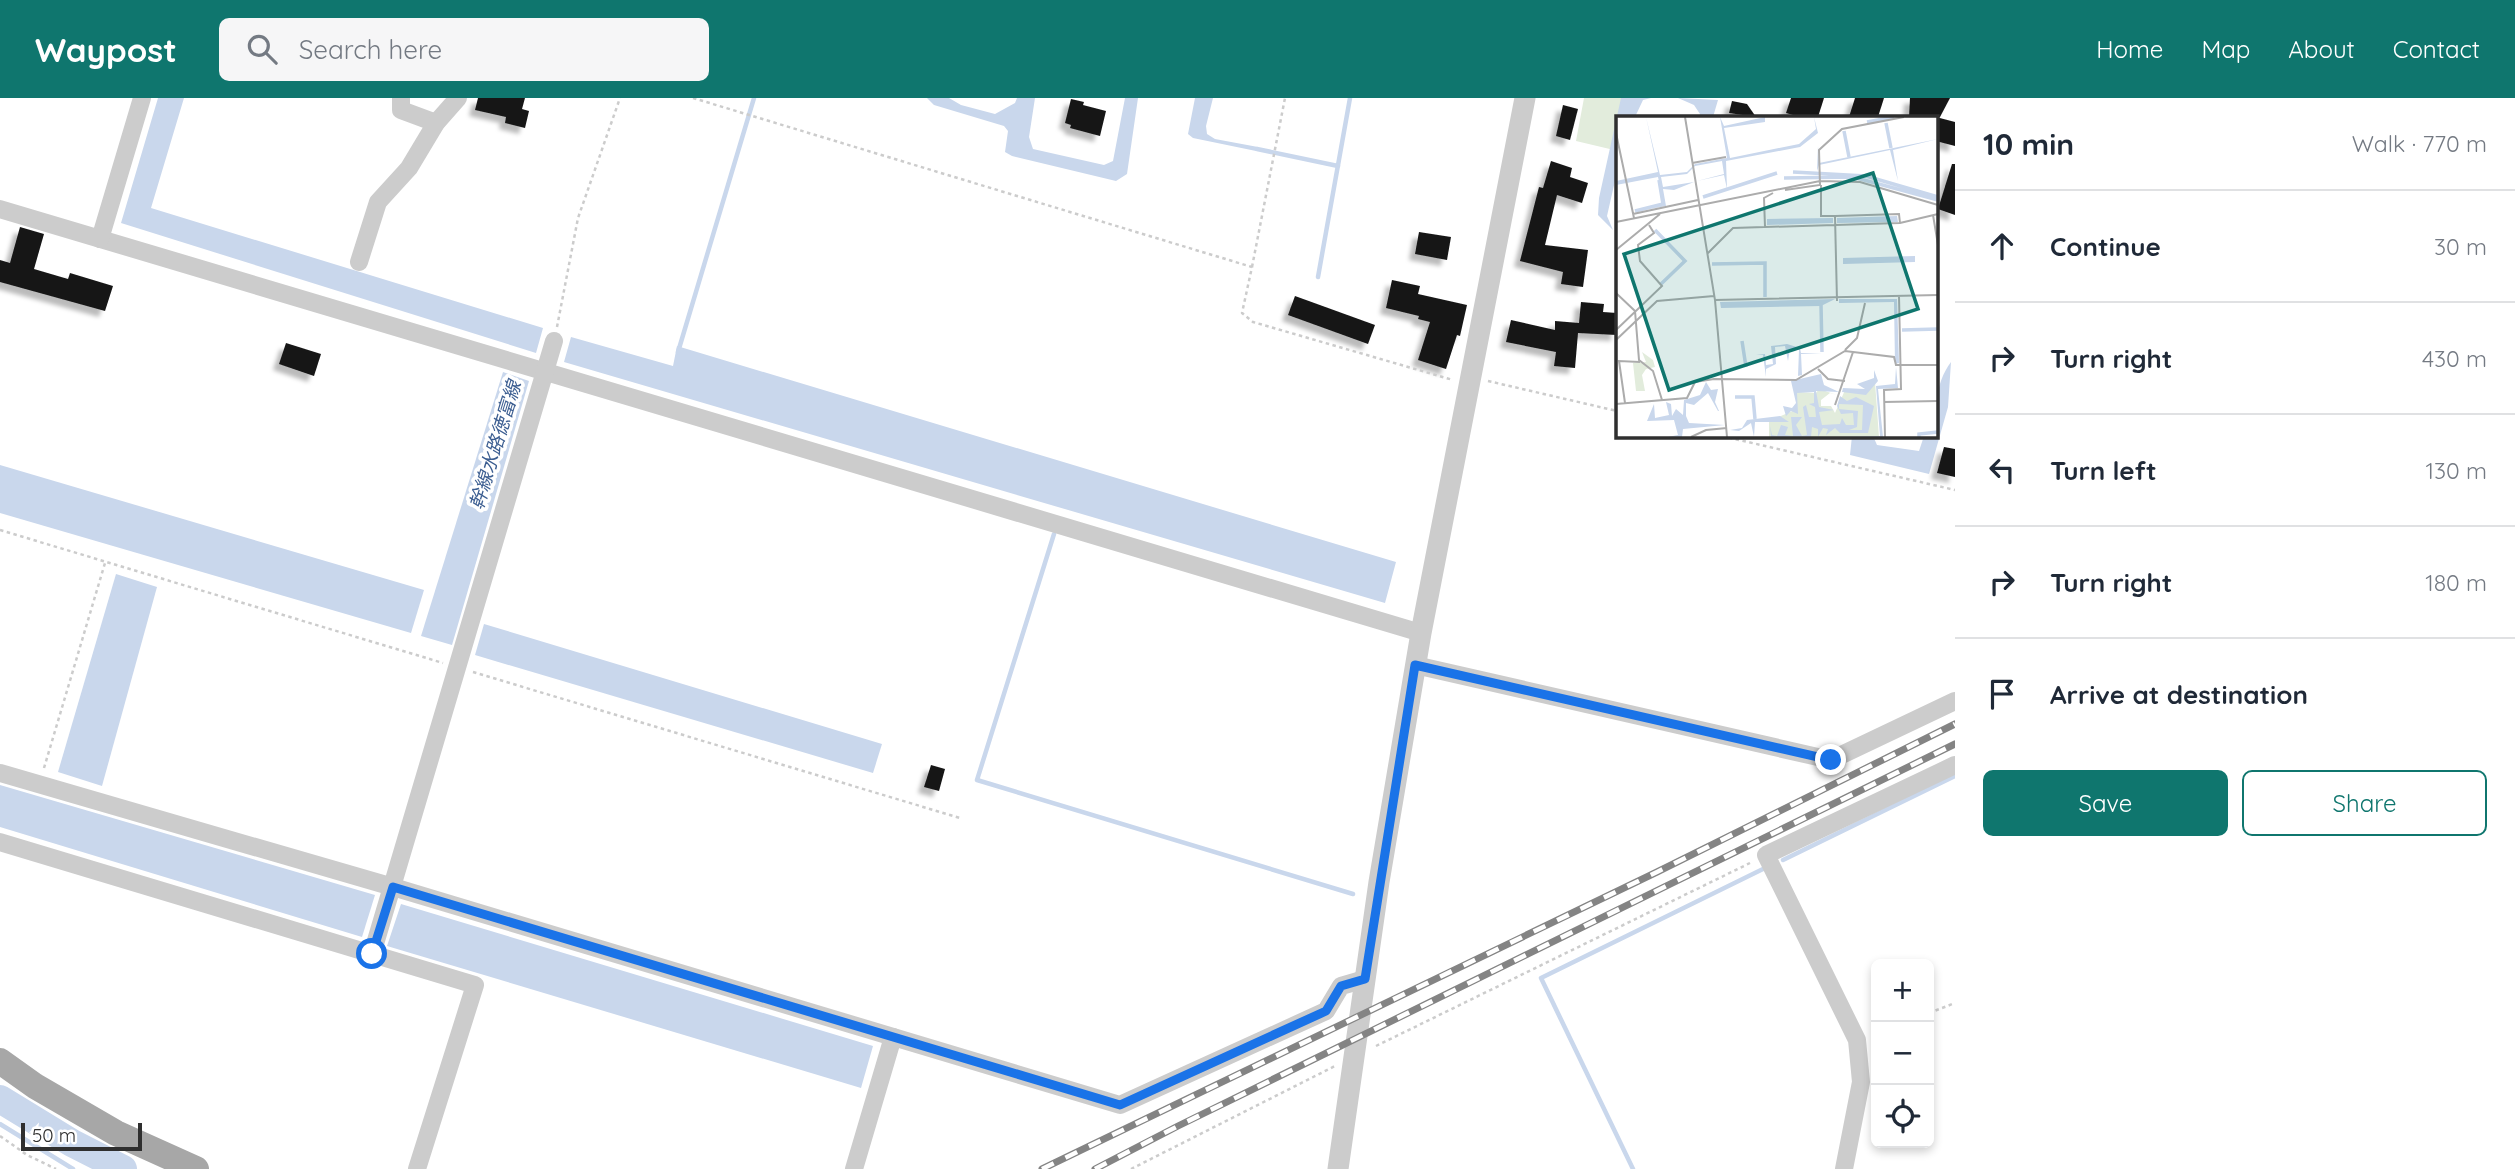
<!DOCTYPE html>
<html lang="en">
<head>
<meta charset="utf-8">
<style>
  :root { --surface:#fff; --page:#f6f6f7; --text:#1f2937; --muted:#747a83; --line:#e0e1e3; --accent:#0f766e }
  body { margin:0; font-family:Quicksand,"Noto Sans JP",sans-serif; background:var(--page); color:var(--text) }
  .controls { position:absolute; right:21px; bottom:21px; display:grid; overflow:hidden; border-radius:10px; box-shadow:0 4px 10px #0003 }
  .controls button { width:63px; height:63px; display:grid; place-items:center; padding:0; border:0; border-bottom:2px solid var(--line); background:var(--surface); color:var(--text); font:35px sans-serif }
  .scale { position:absolute; left:21px; bottom:18px; width:121px; box-sizing:border-box; padding-left:7px; border:4px solid #2f2f2f; border-top:0; font-size:19px; line-height:24px; white-space:nowrap; color:#2f2f2f; -webkit-text-stroke:5px #fff; paint-order:stroke }
  .stop { position:absolute; width:21px; height:21px; margin:-16px; border:5px solid #1a73e8; border-radius:50%; background:#fff }
  .stop.end { background:#1a73e8; border-color:#fff; box-shadow:0 2px 7px #0008 }
  .list { margin:0; padding:0; list-style:none }
  h2 { display:flex; justify-content:space-between; align-items:center; height:91px; margin:0; padding:0 28px; font-size:30px }
  h2 small { font-size:23px; font-weight:400; color:var(--muted) }
  .list li { display:grid; grid-template-columns:46px 1fr auto; gap:21px; align-items:center; box-sizing:border-box; height:112px; padding:0 28px; border-top:2px solid var(--line) }
  .list b { display:block; font-size:26px; white-space:nowrap }
  .list em { font-size:23px; font-style:normal; color:var(--muted) }
  .actions { display:flex; gap:14px; padding:21px 28px }
  .actions a { flex:1; padding:16px 0; border:2px solid var(--accent); border-radius:10px; text-align:center; font-size:24px; color:var(--accent) }
  .actions .main { background:var(--accent); color:#fff }
  .icon { flex:none; width:38px; height:38px; fill:none; stroke:currentColor; stroke-width:2; stroke-linecap:round; stroke-linejoin:round }
  .map { position:relative; flex:none; width:1955px; height:1071px; overflow:hidden }
  header { display:flex; align-items:center; gap:42px; box-sizing:border-box; height:98px; padding:0 35px; background:var(--accent); color:#fff }
  header strong { font-size:33px }
  nav { display:flex; gap:38px; margin-inline-start:auto; font-size:24px }
  .search { width:490px; height:63px; background:var(--page); display:flex; align-items:center; gap:18px; box-sizing:border-box; padding:0 24px; border-radius:10px; color:var(--muted); font-size:26px }
  main { display:flex }
  aside { flex:1; background:var(--surface) }
  .map>svg:first-child { display:block }
  .green { fill:#e2ecdc }
  .water { fill:#c9d7ec }
  .lines { fill:none; stroke-linecap:round; stroke-linejoin:round }
  .stream { stroke:#c9d7ec; stroke-width:4.5 }
  .river { stroke:#c9d7ec; stroke-width:28 }
  .building { fill:#161616; filter:url(#shadow) }
  .path { stroke:#ccc; stroke-width:2.5; stroke-dasharray:3.5 3.5; stroke-linecap:butt }
  .minor { stroke:#ccc; stroke-width:18 }
  .tertiary { stroke:#ccc; stroke-width:21 }
  .primary { stroke:#a7a7a7; stroke-width:26 }
  .rail-casing { stroke:#848484; stroke-width:7 }
  .rail { stroke:#fff; stroke-width:4.5; stroke-dasharray:13; stroke-linecap:butt }
  .route { stroke:#1a73e8; stroke-width:9 }
  .labels { text-anchor:middle; stroke-width:7; stroke-linejoin:round; paint-order:stroke }
  .water-label { font-size:19px; font-style:italic; fill:#3c5e91; stroke:#fff }
  .inset-river { fill:none; stroke:#c9d7ec; stroke-width:3.5 }
  .inset-road { fill:none; stroke:#acacac; stroke-width:2 }
  .view { fill:#0f766e; fill-opacity:0.15; stroke:#0f766e; stroke-width:3.5 }
  .inset-edge { fill:none; stroke:#2f2f2f; stroke-width:3.5 }
</style>
</head>
<body>
<header>
<strong>Waypost</strong>
<div class="search"><svg class="icon" aria-label="search" viewBox="0 0 24 24"><circle cx="10" cy="10" r="6"/><path d="M15 15l6 6"/></svg>Search here</div>
<nav><a>Home</a><a>Map</a><a>About</a><a>Contact</a></nav>
</header>
<main>
<div class="map">
<svg width="1955" height="1071" viewBox="0 0 1955 1071">
  <defs>
    <filter id="shadow"><feDropShadow dx="-6" dy="6" stdDeviation="2" flood-color="#0004"/></filter>
  </defs>
  <rect width="100%" height="100%" fill="#fff"/>
  <polygon class="green" points="1584,0 1629,0 1617,19 1614,52 1576,43"/>
  <g class="water">
    <polygon points="158,0 184,0 151,110 543,230 536,255 121,125"/>
    <polygon points="927,0 949,0 961,7 995,16 1015,5 1017,0 1035,0 1029,39 1033,51 1104,67 1113,63 1125,0 1138,0 1127,76 1116,83 1012,58 1005,54 1008,33 1004,28 934,7"/>
    <polygon points="1195,0 1213,0 1206,28 1207,36 1215,41 1258,49 1256,53 1193,40 1188,36"/>
    <polygon points="1621,0 1651,0 1643,2 1635,19 1617,19 1617,74 1607,118 1613,132 1598,117 1599,100"/>
    <polygon points="1678,0 1718,2 1713,19 1699,19 1700,16 1694,7"/>
    <polygon points="571,239 673,268 677,248 1396,464 1385,505 564,264"/>
    <path d="M1951,264L1948,309L1929,376L1850,357L1852,338H1873L1877,347L1919,353L1924,338H1936C1936,311 1934,287 1951,264Z"/>
    <polygon points="503,274 529,283 452,547 421,538"/>
    <polygon points="0,367 424,492 411,535 0,415"/>
    <polygon points="116,476 157,489 102,688 58,674"/>
    <polygon points="484,526 882,646 873,675 475,557"/>
    <polygon points="0,687 375,797 362,839 0,729"/>
    <polygon points="401,806 873,948 861,990 387,848"/>
  </g>
  <g class="lines">
    <g class="stream">
      <polyline points="1257,51 1338,68"/>
      <polyline points="1318,179 1350,0"/>
      <polyline points="678,254 754,0"/>
      <polyline points="1054,436 977,682 1353,796"/>
      <polyline points="1783,762 1955,678"/>
      <polyline points="0,1026 73,1071"/>
      <polyline points="1633,1071 1541,880 1763,771"/>
    </g>
    <polyline class="river" points="0,1001 72,1045 123,1071"/>
  </g>
  <g class="building">
    <polygon points="478,0 525,0 522,11 529,13 525,30 505,25 506,19 475,12"/>
    <polygon points="1791,0 1824,0 1818,19 1800,19 1786,15"/>
    <polygon points="1855,0 1884,0 1878,19 1849,19"/>
    <polygon points="1910,0 1950,0 1940,19 1909,19"/>
    <polygon points="1071,1 1084,4 1083,7 1106,13 1100,38 1070,30 1071,27 1065,25"/>
    <polygon points="1732,3 1747,6 1756,19 1729,15"/>
    <polygon points="1563,7 1578,11 1570,42 1556,38"/>
    <polygon points="1936,19 1955,24 1955,48 1936,43"/>
    <polygon points="1551,63 1572,70 1570,79 1588,85 1582,105 1557,97 1545,147 1588,152 1583,189 1561,186 1563,174 1520,163 1539,89 1543,90"/>
    <polygon points="1952,66 1955,66 1955,117 1938,111"/>
    <polygon points="20,129 44,136 34,171 68,181 70,175 113,188 105,213 0,184 0,162 10,165"/>
    <polygon points="1419,134 1451,139 1447,162 1415,156"/>
    <polygon points="1392,182 1420,188 1418,196 1467,207 1460,238 1457,237 1446,271 1418,262 1430,224 1418,221 1419,218 1386,210"/>
    <polygon points="1295,198 1375,227 1368,246 1288,217"/>
    <polygon points="1581,204 1604,206 1603,214 1617,215 1617,237 1578,235 1575,270 1554,268 1556,254 1506,244 1511,222 1555,232 1555,223 1579,225"/>
    <polygon points="286,245 321,256 314,278 279,266"/>
    <polygon points="1944,349 1955,351 1955,379 1937,375"/>
    <polygon points="931,667 945,671 939,693 924,689"/>
  </g>
  <g class="lines">
    <g class="path">
      <polyline points="693,0 1252,169 1242,215 1253,224 1453,282"/>
      <polyline points="1252,169 1285,0"/>
      <polyline points="557,229 578,120 620,0"/>
      <polyline points="1488,283 1617,313"/>
      <polyline points="1722,338 1955,392"/>
      <polyline points="0,432 443,565"/>
      <polyline points="473,574 960,720"/>
      <polyline points="44,670 105,465"/>
      <polyline points="1929,915 1955,905"/>
      <polyline points="1376,948 1750,765"/>
      <polyline points="0,1038 27,1057 56,1071"/>
      <polyline points="1131,1071 1335,968"/>
    </g>
    <g class="minor">
      <polyline points="401,0 401,12 436,25"/>
      <polyline points="0,111 1421,535"/>
      <polyline points="100,141 142,0"/>
      <polyline points="359,164 378,104 409,70 436,25 458,0"/>
      <polyline points="1415,567 1831,662 1955,603"/>
      <polyline points="0,675 393,789 1120,1007 1326,913 1341,888 1365,881"/>
      <polyline points="0,744 372,856"/>
      <polyline points="417,1071 475,887 372,856 554,243"/>
      <polyline points="854,1071 893,939"/>
      <polyline points="1844,1071 1861,984 1857,942 1766,757 1955,667"/>
    </g>
    <polyline class="tertiary" points="1338,1071 1379,784 1421,535 1525,0"/>
    <polyline class="primary" points="0,963 35,988 116,1035 196,1071"/>
    <g class="rail-casing">
      <g id="rail">
        <polyline points="1042,1071 1657,774 1955,626"/>
        <polyline points="1095,1071 1178,1028 1955,646"/>
      </g>
    </g>
    <use href="#rail" class="rail"/>
  </g>
  <g class="lines">
    <polyline class="route" points="372,856 393,789 1120,1007 1326,913 1341,888 1365,881 1415,567 1831,662"/>
  </g>
  <g class="labels">
    <g class="water-label">
      <text transform="translate(495 347) rotate(-73)" y="7">幹線水路徳富線</text>
    </g>
  </g>
  <g transform="translate(1616 18)">
    <rect width="322" height="322" fill="#fff"/>
    <path d="M26,236L37,244L39,251L30,253L26,259L29,275H20L17,247L30,246ZM259,266L263,321H153V305L181,293V276L200,277L203,273L221,279L214,277L205,284V290H215L219,297L229,274H250Z" fill="#e2ecdc"/>
    <path d="M30,1L44,59L71,56L79,48L111,42L104,1L108,10L149,1V6L108,12L114,42L183,28L200,13L198,1L202,17L184,31L110,45L111,73L108,59L81,65L108,58L106,45L79,50L71,58L45,61L47,71L78,66L58,74L47,73L50,90L33,93L48,89L42,61L0,69V65L42,56ZM322,23L277,34L282,65L274,34L203,49L201,55L202,30L203,47ZM281,100L282,106L221,107V102ZM217,102V107L151,109V103ZM299,140V146L227,148V142ZM219,183L205,190L105,192L104,186ZM223,183H281L283,247L279,248L278,186L223,187ZM171,228L184,232L185,237H206L185,238L186,259L182,260L183,234L174,233L172,245L169,230L159,231L160,248L150,253V261L147,239H140L149,238L150,249L157,248L155,230ZM280,251L282,272L262,273L267,321H227L264,320L260,270L279,268ZM258,254L262,265L250,279L226,276L227,272L249,273L241,268L258,262ZM205,258L208,269L223,276L200,275L203,291L218,294L203,296L206,309L224,308L226,302L230,309H238L237,297L225,298L221,290L224,280L231,285L240,281L258,290L252,317H224L219,312L210,319L212,313L207,312L202,321V313L196,311L195,321H155L154,310L156,319L161,320L165,309L172,311L169,319L177,320L175,301H186L180,309L186,320L191,319L187,291L190,289L193,301H200L199,291L193,288L198,287V276L181,277L182,298L175,295L170,300L167,290L176,292L180,287L175,265ZM223,288L247,289L246,314H233L241,311L242,295L223,293ZM90,266L95,274L102,273L99,286L103,295H109H102L92,277L78,289L70,287V300L73,307L109,309L67,313L66,321H52L62,319L58,304L31,305L38,288L39,302L53,299L50,286L55,288L56,300L60,293L67,299L68,284L84,279ZM164,300L173,306H139L138,321L135,307L123,315L114,314L126,312L131,304Z" fill="#c9d7ec" fill-rule="evenodd"/>
    <path class="inset-river" d="M251,6L278,1M270,7L275,32M228,15L233,41M177,56L250,60L322,81M168,62L237,61L322,84M87,81L161,57M19,95L47,88L43,64M39,114L69,145L45,168M96,148L149,147V181M205,189L206,236M286,214L322,213M126,225L130,251M119,281H137L139,303M303,321V318L322,316"/>
    <path class="inset-road" d="M69,1L99,184L111,321M0,17L18,102M76,47L110,41M205,69V100H219L221,185M169,74L204,69L203,34L226,13L288,1M17,98L82,84M317,99L322,129M219,100L283,98L284,107M0,106L204,65L244,66L322,89M149,111L148,82L157,77M0,134L44,98M91,138L117,112L284,107L322,98M0,177L19,195L23,244L37,255L46,284M99,184L322,179M0,214L46,170L24,145L22,129L38,117L33,109M0,224L41,185L98,180M229,234L241,222L249,187M202,253L212,263L229,265M268,286L322,285M9,287L3,245L24,246M0,288L71,282L79,266L98,263L180,264L229,235L278,241L280,249H322M219,289L237,236M75,321L90,314L111,312M269,321L268,274L285,273L283,180"/>
    <path class="view" d="M257,57L302,193L53,274L8,138Z"/>
    <rect width="322" height="322" class="inset-edge"/>
  </g>
</svg>
<div class="controls">
<button>+</button>
<button>−</button>
<button><svg class="icon" aria-label="locate" viewBox="0 0 24 24"><circle cx="12" cy="12" r="6"/><path d="M12 2v4M12 18v4M2 12h4M18 12h4"/></svg></button>
</div>
<div class="scale">50 m</div>
<div class="stop" style="left:372px;top:856px"></div>
<div class="stop end" style="left:1831px;top:662px"></div>
</div>
<aside>
<h2>10 min<small>Walk · 770 m</small></h2>
<ul class="list">
<li><svg class="icon" aria-label="ahead" viewBox="0 0 24 24"><path d="M12 20V5M6 11l6-6 6 6"/></svg><div><b>Continue</b></div><em>30 m</em></li>
<li><svg class="icon" aria-label="right" viewBox="0 0 24 24"><path d="M7 20v-9h11M14 6l5 5-5 5"/></svg><div><b>Turn right</b></div><em>430 m</em></li>
<li><svg class="icon" aria-label="left" viewBox="0 0 24 24"><path d="M17 20v-9H6M10 6l-5 5 5 5"/></svg><div><b>Turn left</b></div><em>130 m</em></li>
<li><svg class="icon" aria-label="right" viewBox="0 0 24 24"><path d="M7 20v-9h11M14 6l5 5-5 5"/></svg><div><b>Turn right</b></div><em>180 m</em></li>
<li><svg class="icon" aria-label="arrive" viewBox="0 0 24 24"><path d="M6 21V4h12l-3 4 3 4H6"/></svg><div><b>Arrive at destination</b></div></li>
</ul>
<div class="actions"><a class="main">Save</a><a>Share</a></div>
</aside>
</main>
</body>
</html>
